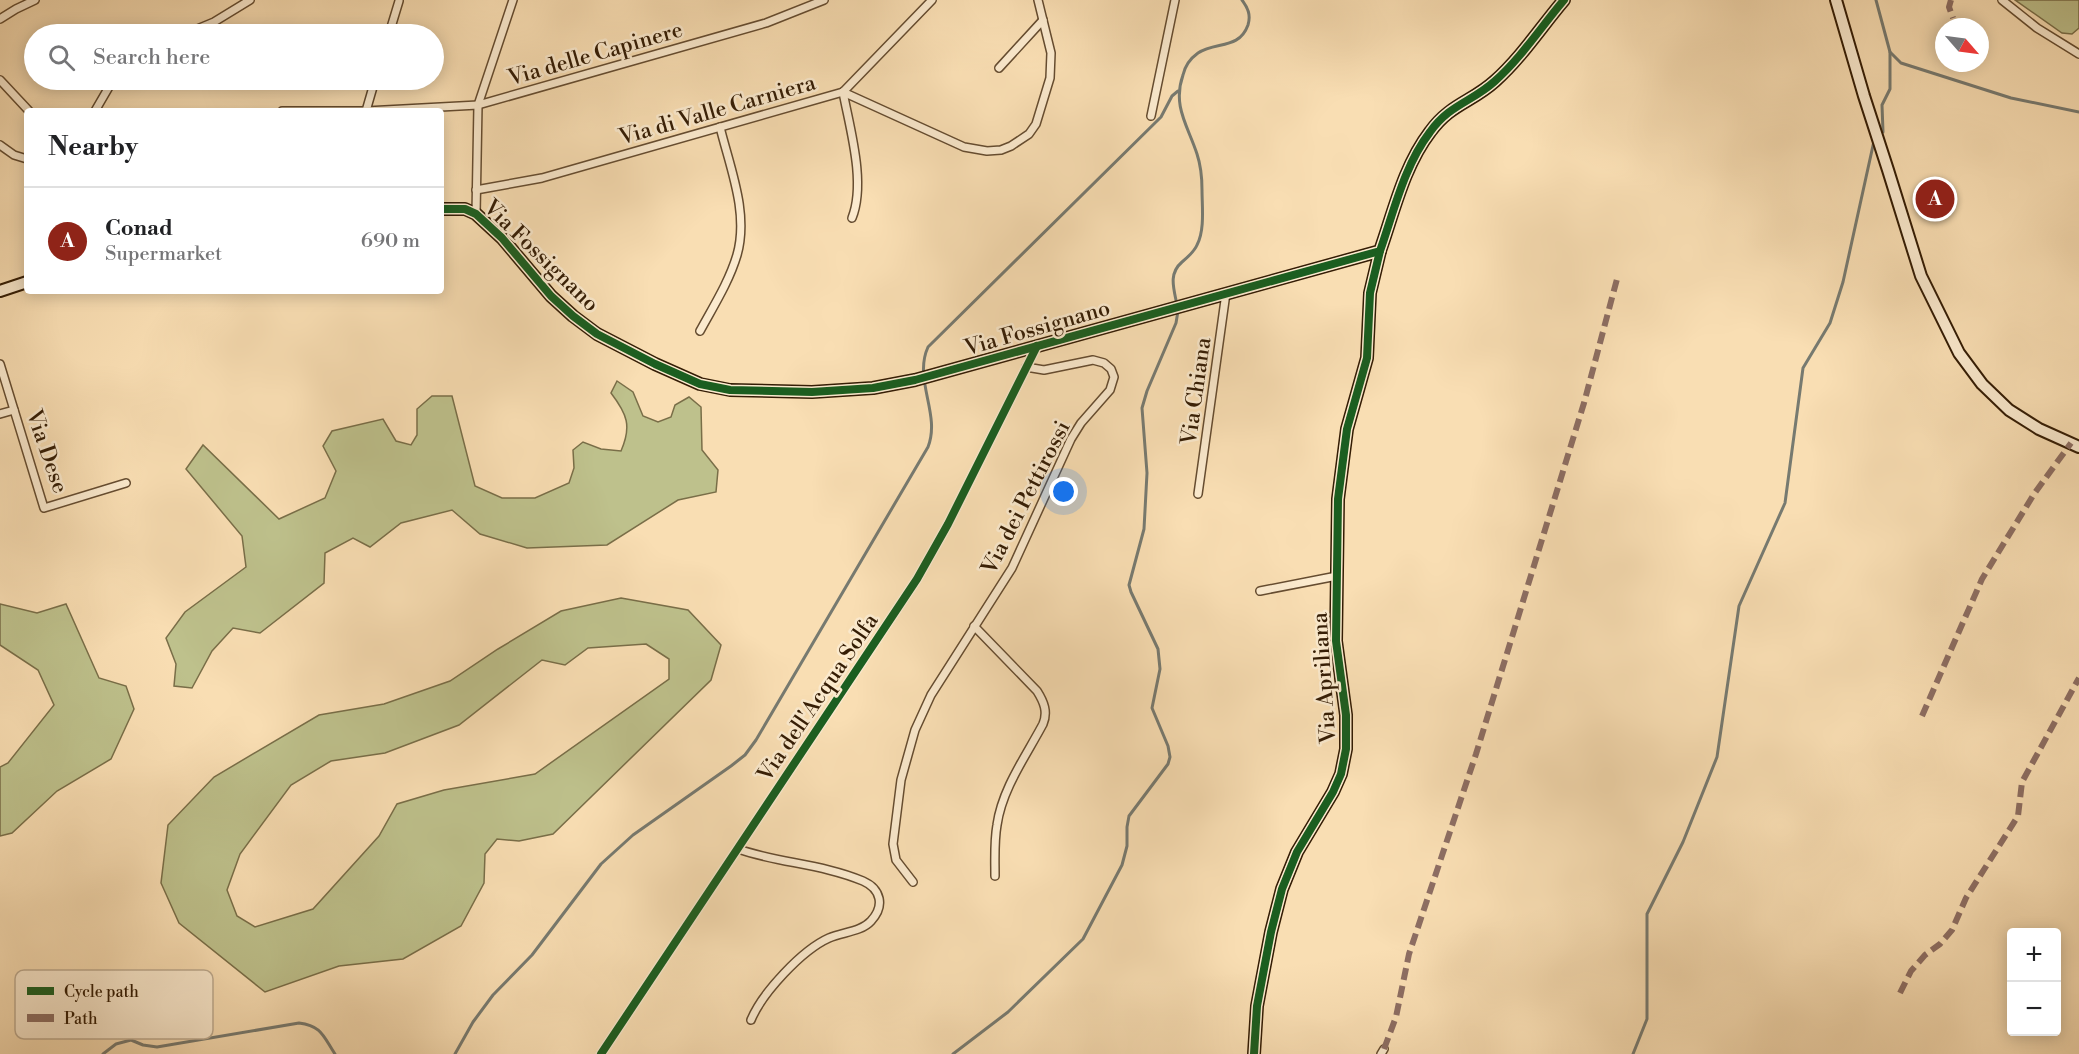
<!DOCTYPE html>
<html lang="en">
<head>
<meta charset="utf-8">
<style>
  :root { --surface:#fff; --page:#f2f2f2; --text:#202124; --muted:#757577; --line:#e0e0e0; --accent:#8f2418 }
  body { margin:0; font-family:"Libre Bodoni",serif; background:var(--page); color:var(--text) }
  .controls { position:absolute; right:18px; bottom:18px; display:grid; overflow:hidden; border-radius:6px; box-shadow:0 3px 15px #0003 }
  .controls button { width:54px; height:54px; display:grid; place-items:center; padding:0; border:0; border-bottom:2px solid var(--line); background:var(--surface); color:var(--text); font:30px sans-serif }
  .compass { position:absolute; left:1935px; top:18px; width:54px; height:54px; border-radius:50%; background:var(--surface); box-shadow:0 3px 15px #0003; rotate:118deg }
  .you { position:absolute; left:1064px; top:492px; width:21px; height:21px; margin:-15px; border:4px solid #fff; border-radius:50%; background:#1a73e8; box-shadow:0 0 0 9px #1a73e833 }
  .badge { display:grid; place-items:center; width:39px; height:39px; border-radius:50%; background:var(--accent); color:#fff; font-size:20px; font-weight:700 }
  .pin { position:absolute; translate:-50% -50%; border:3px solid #fff; box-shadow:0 2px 6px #0006 }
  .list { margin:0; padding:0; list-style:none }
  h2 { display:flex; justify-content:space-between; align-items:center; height:78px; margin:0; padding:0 24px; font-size:26px }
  h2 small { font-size:20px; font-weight:400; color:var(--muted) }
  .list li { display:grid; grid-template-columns:39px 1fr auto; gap:18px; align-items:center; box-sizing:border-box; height:108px; padding:0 24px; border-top:2px solid var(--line) }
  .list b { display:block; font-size:22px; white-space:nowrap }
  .list p { margin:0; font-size:20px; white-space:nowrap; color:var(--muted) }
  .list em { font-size:20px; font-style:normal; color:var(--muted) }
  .icon { flex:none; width:33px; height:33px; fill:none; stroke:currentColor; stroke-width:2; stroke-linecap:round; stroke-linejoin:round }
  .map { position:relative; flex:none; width:2079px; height:1054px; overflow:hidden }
  .search { position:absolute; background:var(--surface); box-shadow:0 3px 15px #0003; left:24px; top:24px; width:420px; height:66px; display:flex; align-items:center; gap:15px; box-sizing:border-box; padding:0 21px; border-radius:33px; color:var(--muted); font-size:22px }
  .panel { position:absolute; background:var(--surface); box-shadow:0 3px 15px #0003; left:24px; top:108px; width:420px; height:186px; border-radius:6px }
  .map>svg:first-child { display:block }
  .green { fill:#bec18c; stroke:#796e48; stroke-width:1.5; fill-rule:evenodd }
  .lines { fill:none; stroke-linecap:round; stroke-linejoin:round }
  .stream { stroke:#777a70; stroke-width:3 }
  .street-casing { stroke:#654c30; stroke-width:10 }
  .secondary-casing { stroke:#341c04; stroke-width:14 }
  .street { stroke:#fbeace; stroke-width:7 }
  .secondary { stroke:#fbeace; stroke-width:10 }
  .quiet { stroke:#8d6e63; stroke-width:6; stroke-dasharray:12 6; stroke-linecap:butt }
  .cycleway-casing { stroke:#fbeace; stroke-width:11 }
  .cycleway { stroke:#1b5e20; stroke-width:8 }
  .labels { text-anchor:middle; stroke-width:5; stroke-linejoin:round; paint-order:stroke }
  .street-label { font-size:22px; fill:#341c04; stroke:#fbeace }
  .key { fill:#fbeace; stroke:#bfac91; stroke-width:1.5 }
  .key-label { font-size:16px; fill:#341c04 }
</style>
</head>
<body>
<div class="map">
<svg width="2079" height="1054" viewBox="0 0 2079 1054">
  <rect width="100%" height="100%" fill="#f9deb3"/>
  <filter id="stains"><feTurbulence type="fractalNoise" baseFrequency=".00333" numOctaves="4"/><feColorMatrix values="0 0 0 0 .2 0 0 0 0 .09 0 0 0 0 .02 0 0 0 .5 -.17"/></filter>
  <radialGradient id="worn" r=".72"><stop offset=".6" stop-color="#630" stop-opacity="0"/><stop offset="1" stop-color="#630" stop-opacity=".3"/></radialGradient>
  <g class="green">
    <polygon points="2015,0 2079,0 2079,28 2072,34 2062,33"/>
    <path d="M617,381L633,392L643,416L658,422L671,417L675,405L689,397L701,407L702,450L718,470L716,492L678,500L607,545L527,548L480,534L452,510L401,523L370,547L353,538L325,553L324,583L260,633L233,628L212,651L192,688L174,686L176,664L166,638L185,612L246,567L242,536L186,469L203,445L279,519L325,498L336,471L323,446L332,431L383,419L396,441L411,445L417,435V409L432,396H452L475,486L502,498H535L569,483L574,468L573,450L583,442L601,449L621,451C632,426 627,414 611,393Z"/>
    <path d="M621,598L688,610L721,645L711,680L553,834L519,841L497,839L485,854L484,883L461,926L403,959L339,966L265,992L179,923L161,883L168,825L214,777L319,715L384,704L450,681L498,649L561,611ZM646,644L669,659V679L535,774L444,790L397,804L379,836L313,909L255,927L237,916L227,890L240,854L291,785L331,761L385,753L459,725L542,660L565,665L588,648Z"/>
    <polygon points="0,604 37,613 66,604 99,678 126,686 134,709 111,759 57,791 12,833 0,836 0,767 8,763 54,705 38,670 0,645"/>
  </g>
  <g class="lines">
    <g class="stream">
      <polyline points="1876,0 1890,52 1901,63 2011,98 2079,112"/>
      <polyline points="1883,132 1882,105 1890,89 1890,52"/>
      <path d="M1177,305C1174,289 1168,274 1182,262C1188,257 1194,252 1197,245C1205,230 1202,206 1202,190C1202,178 1201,166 1197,154C1188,126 1172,106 1183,75C1185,66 1191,58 1198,53C1216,41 1239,50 1248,25C1251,15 1248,8 1242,0"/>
      <path d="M103,1054L116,1044L131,1040L143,1045L157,1047L299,1023C322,1026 323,1036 335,1054"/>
      <path d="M455,1054L473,1022L493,995L532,955L601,864L633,835L731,766L745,755L756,740L928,447C941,414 913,380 928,347L1161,117L1172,96L1178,91"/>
      <polyline points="953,1054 1008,1012 1083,939 1122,865 1127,846 1127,827 1129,816 1168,764 1170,757 1168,746 1152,708 1160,669 1158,649 1131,592 1129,585 1144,529 1147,473 1142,408 1147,391 1176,323 1178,311"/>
      <polyline points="1633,1054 1647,1019 1647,914 1683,842 1717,757 1739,606 1785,503 1803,368 1830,323 1843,282 1874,141"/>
    </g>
    <g class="street-casing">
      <g id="street">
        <polyline points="2002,0 2037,28 2079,54"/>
        <polyline points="0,19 16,9 35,0"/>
        <polyline points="185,34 214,22 250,0"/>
        <polyline points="389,34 399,1"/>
        <polyline points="999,68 1043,20"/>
        <polyline points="0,80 29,111"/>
        <polyline points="843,92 964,147 987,151 1001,150 1011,146 1029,134 1036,124 1050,78 1051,53 1038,0"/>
        <path d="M843,92C850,129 866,183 852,218"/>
        <polyline points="95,111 113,80"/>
        <polyline points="282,111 366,111 478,105 766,23 824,0"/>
        <polyline points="366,111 375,80"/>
        <polyline points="1151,116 1175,0"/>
        <polyline points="0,145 14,155 27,159"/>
        <polyline points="476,190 542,178 843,92 932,0"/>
        <polyline points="476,214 478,105 513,0"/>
        <path d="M700,331C713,307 729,282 737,255C749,213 730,168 720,127"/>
        <polyline points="0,364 44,508 126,483"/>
        <polyline points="0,414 14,410"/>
        <polyline points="1198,494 1226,293"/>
        <polyline points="1260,591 1337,576"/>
        <path d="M974,626L1037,691C1044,702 1048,712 1043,724C1026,756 1002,789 997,825C994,842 995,860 995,876"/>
        <path d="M738,849C778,863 823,864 863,881C881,889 885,906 871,921C861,932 842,932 829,938C802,950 762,993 751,1020"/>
        <polyline points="913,882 896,860 893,844 901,780 915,730 931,695 1012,568 1071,439 1081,423 1110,390 1114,377 1111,369 1104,363 1093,360 1044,370 1026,367"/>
        <polyline points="601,1054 917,579 948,524 1037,346"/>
        <polyline points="1381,1054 1384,1049"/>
      </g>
    </g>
    <g class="secondary-casing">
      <g id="secondary">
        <polyline points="1836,0 1864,96 1888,170 1921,276 1959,353 1982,384 2009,410 2039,429 2079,447"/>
        <path d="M441,209H465L476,214L502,238L551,296L573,316L597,334L655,364L700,384L730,390L812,392L873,388L915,380L1380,251C1394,211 1404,166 1430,132C1450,104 1472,102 1495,81C1521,58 1541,27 1564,0"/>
        <polyline points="0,291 27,282"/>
        <polyline points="1254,1054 1257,1006 1271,932 1282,889 1297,852 1333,792 1341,774 1346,749 1346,715 1336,641 1338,499 1347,429 1367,358 1370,293 1380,251"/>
      </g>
    </g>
    <use href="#street" class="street"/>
    <use href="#secondary" class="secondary"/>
    <g class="quiet">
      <polyline points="1951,0 1949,7 1953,18"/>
      <polyline points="1922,716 1982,579 2034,494 2071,443"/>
      <polyline points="1900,993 1911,971 1925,955 1940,944 1952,930 1966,898 2018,816 2022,782 2079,678"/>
      <polyline points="1384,1049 1396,1017 1409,954 1476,754 1584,403 1617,279"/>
    </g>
    <g class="cycleway-casing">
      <g id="cycleway">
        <path d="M441,209H465L476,214L502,238L551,296L573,316L597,334L655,364L700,384L730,390L812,392L873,388L915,380L1380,251C1394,211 1404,166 1430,132C1450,104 1472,102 1495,81C1521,58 1541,27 1564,0"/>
        <polyline points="601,1054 917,579 948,524 1037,346"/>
        <polyline points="1254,1054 1257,1006 1271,932 1282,889 1297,852 1333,792 1341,774 1346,749 1346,715 1336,641 1338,499 1347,429 1367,358 1370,293 1380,251"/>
      </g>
    </g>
    <use href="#cycleway" class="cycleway"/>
  </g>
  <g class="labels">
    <g class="street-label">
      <text transform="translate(595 53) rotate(-16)" y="8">Via delle Capinere</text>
      <text transform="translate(717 109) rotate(-16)" y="8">Via di Valle Carniera</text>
      <text transform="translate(542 255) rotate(44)" y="8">Via Fossignano</text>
      <text transform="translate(1037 327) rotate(-16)" y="8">Via Fossignano</text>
      <text transform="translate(1195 391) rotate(-82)" y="8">Via Chiana</text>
      <text transform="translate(48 451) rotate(71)" y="8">Via Dese</text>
      <text transform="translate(1025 497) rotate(-63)" y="8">Via dei Pettirossi</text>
      <text transform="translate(1323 678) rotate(-94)" y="8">Via Apriliana</text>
      <text transform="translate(817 697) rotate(-56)" y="8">Via dell'Acqua Solfa</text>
    </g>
  </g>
  <rect x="15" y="970" width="198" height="69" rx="9" class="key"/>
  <rect x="27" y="987" width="27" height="8" fill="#1b5e20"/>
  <rect x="27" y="1014" width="27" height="8" fill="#8d6e63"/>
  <g class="key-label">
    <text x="64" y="997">Cycle path</text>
    <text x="64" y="1024">Path</text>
  </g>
  <rect width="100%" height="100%" filter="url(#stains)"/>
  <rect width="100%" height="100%" fill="url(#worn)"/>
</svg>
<div class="controls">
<button>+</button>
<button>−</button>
</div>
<svg class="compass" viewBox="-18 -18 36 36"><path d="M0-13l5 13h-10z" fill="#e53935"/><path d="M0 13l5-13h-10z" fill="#757577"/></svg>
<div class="you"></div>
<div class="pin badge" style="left:1935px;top:199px">A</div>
<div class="search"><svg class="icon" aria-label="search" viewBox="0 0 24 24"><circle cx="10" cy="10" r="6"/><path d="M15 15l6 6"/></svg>Search here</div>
<section class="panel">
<h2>Nearby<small></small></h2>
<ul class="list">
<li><span class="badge">A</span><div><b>Conad</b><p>Supermarket</p></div><em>690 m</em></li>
</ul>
</section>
</div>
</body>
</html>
